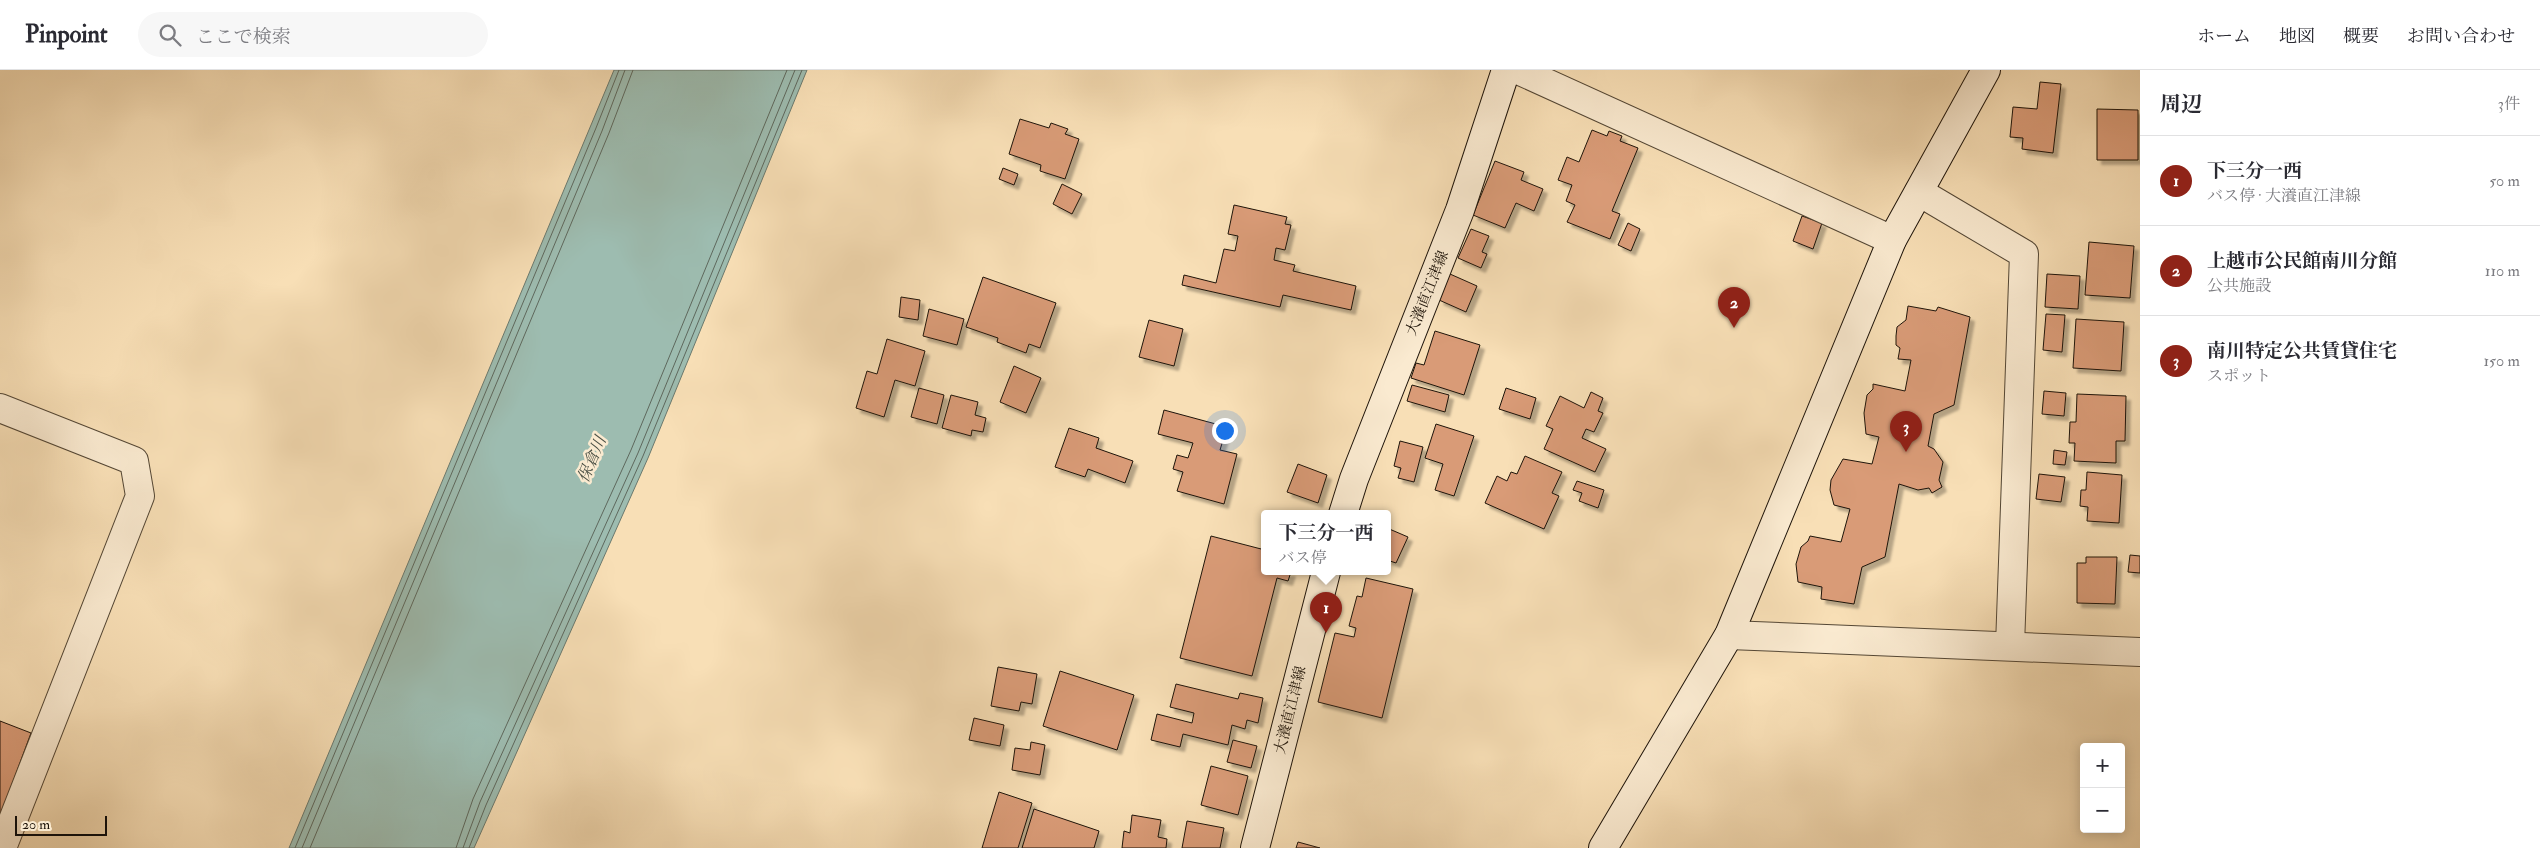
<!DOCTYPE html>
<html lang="ja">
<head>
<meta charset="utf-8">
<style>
  :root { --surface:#fff; --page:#f7f7f7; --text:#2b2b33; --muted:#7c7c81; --line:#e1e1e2; --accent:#8f2418 }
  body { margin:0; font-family:"IM FELL Double Pica","Noto Serif JP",serif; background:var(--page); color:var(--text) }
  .controls { position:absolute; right:15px; bottom:15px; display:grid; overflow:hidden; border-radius:5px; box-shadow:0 2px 12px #0003 }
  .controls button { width:45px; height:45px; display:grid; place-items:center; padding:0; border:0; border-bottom:1px solid var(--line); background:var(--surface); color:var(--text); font:25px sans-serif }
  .scale { position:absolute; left:15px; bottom:12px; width:92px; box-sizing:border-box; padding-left:5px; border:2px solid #1e140a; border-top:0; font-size:14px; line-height:18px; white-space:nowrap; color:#1e140a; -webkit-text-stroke:4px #faead0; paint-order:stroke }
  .you { position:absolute; left:1224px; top:360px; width:18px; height:18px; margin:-12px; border:4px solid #fff; border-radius:50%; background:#1a73e8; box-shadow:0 0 0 8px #1a73e833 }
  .badge { display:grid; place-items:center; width:32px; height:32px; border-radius:50%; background:var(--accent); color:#fff; font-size:16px; font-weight:700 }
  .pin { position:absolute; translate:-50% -41px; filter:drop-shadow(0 1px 2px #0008) }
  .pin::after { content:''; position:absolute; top:26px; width:18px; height:15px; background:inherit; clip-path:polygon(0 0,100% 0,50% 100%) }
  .popup { position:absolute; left:1261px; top:440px; width:130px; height:65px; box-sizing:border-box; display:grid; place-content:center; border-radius:5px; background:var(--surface); filter:drop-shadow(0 1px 4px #0005); font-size:16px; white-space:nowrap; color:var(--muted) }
  .popup b { font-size:19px; color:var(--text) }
  .popup::after { content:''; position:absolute; left:50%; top:100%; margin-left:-10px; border:10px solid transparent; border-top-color:var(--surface) }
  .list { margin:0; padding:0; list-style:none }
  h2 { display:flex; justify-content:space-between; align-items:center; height:65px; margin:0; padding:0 20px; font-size:21px }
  h2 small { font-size:16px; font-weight:400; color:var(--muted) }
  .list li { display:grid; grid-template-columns:32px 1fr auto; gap:15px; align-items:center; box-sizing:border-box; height:90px; padding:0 20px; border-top:1px solid var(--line) }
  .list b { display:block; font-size:19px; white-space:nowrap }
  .list p { margin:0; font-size:16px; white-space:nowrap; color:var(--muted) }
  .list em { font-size:16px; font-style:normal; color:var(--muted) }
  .icon { flex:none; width:28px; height:28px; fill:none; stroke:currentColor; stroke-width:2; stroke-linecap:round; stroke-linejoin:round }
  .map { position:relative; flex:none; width:2140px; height:778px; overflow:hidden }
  header { display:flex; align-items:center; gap:30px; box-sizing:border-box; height:70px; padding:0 25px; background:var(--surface); border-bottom:1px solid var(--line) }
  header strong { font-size:24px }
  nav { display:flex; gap:28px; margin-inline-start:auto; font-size:18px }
  .search { width:350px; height:45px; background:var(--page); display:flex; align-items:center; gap:12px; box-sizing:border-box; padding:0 18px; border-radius:28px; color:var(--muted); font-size:19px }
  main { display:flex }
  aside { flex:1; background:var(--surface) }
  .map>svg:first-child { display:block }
  .water { fill:#9dbcb0; stroke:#6a796e }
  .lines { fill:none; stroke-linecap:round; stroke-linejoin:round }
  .shore { stroke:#5e685d; stroke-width:1 }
  .building { fill:#d99b77; stroke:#1e140a; filter:url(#shadow) }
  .street-casing { stroke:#544735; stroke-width:30 }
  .secondary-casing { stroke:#1e140a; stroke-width:30 }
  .street { stroke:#faead0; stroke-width:28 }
  .secondary { stroke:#faead0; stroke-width:28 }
  .labels { text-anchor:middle; stroke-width:5; stroke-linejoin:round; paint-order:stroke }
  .street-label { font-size:15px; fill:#1e140a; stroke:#faead0 }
  .water-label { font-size:16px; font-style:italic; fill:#4a4f44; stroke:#faead0 }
</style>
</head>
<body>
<header>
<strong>Pinpoint</strong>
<div class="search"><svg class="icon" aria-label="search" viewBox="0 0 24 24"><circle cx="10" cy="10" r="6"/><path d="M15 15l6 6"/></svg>ここで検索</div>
<nav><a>ホーム</a><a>地図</a><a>概要</a><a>お問い合わせ</a></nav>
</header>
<main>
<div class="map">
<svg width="2140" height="778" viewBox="0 0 2140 778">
  <defs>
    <filter id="shadow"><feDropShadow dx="4.5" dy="4.5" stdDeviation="1" flood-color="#0004"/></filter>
  </defs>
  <rect width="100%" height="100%" fill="#f8dfb6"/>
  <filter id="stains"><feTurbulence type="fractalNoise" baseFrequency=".004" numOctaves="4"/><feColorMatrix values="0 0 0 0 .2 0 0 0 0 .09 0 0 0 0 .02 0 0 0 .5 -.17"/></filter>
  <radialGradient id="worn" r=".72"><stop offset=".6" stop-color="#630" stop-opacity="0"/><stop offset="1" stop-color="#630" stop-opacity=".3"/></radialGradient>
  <polygon class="water" points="614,0 807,0 648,388 474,778 289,778"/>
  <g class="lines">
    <g class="shore">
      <polyline points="295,778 596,58 619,0"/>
      <polyline points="302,778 602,61 625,0"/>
      <polyline points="310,778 609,63 633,0"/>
      <polyline points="456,778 473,729 631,380 787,0"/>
      <polyline points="463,778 480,732 638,383 795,0"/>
      <polyline points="469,778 486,735 643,386 802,0"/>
    </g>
  </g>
  <g class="building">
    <polygon points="2040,12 2061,14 2053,83 2022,79 2023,68 2010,67 2013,37 2037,39"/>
    <polygon points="2097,39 2138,40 2138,90 2097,90"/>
    <polygon points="1020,49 1049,58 1051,53 1068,59 1065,64 1079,69 1065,109 1040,101 1041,95 1009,84"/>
    <polygon points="1592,60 1607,66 1609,61 1622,66 1620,71 1638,78 1612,141 1620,144 1610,169 1567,152 1575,135 1566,131 1572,115 1558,110 1567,87 1579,92"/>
    <polygon points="1495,91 1524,102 1521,110 1543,119 1534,141 1516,133 1505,158 1473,145"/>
    <polygon points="1003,98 1018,104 1014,115 999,109"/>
    <polygon points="1062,114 1082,124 1072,144 1053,134"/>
    <polygon points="1234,135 1287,147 1285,154 1291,155 1285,180 1276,178 1274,190 1295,195 1293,201 1356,216 1351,240 1283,225 1280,237 1182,215 1184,205 1216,213 1224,179 1235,181 1238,166 1228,164"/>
    <polygon points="1802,146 1822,153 1813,179 1793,171"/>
    <polygon points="1628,153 1640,159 1631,181 1618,175"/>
    <polygon points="1471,159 1489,166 1482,182 1487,184 1481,198 1458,188"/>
    <polygon points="2089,172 2134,176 2130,228 2085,225"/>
    <polygon points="1450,204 1477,216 1466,242 1439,230"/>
    <polygon points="2047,204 2080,206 2078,239 2045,237"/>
    <polygon points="983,207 1056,233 1040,278 1029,274 1026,283 997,272 998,268 966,257"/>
    <polygon points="901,227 920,230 918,250 899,247"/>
    <polygon points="1908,236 1936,241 1938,237 1970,247 1954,335 1934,344 1928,376 1934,379 1943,392 1939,410 1942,417 1932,423 1929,418 1918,420 1899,414 1885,487 1862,497 1854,534 1821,529 1822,517 1798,512 1796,494 1801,477 1808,471 1810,466 1841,472 1850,439 1834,435 1830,420 1831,410 1843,389 1872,394 1879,367 1866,364 1864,343 1867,325 1873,319 1873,314 1905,321 1911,290 1898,289 1900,278 1896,275 1896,266 1897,257 1906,250"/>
    <polygon points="929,239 964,249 957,275 923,266"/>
    <polygon points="2046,244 2065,245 2062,282 2043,280"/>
    <polygon points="2076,249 2124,252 2121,301 2073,298"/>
    <polygon points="1149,250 1183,259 1174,296 1139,287"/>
    <polygon points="1435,261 1480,275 1464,325 1411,308 1416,293 1424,295"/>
    <polygon points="887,269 925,281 915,316 895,310 884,347 856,338 867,301 877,304"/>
    <polygon points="1014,296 1041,308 1026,343 1000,332"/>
    <polygon points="1412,315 1449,325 1445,342 1407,331"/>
    <polygon points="919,318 944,325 937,354 911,347"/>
    <polygon points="1506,318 1536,328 1530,349 1499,339"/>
    <polygon points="2044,321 2066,323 2064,346 2042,344"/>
    <polygon points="1591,322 1603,328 1598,341 1603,343 1594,362 1586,359 1582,368 1606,379 1595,402 1544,379 1553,359 1546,356 1560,326 1584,338"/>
    <polygon points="2077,324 2126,326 2125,371 2116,371 2116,393 2074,391 2075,373 2069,373 2070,352 2076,352"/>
    <polygon points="951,325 978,332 975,345 986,348 983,362 972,360 971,366 942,358"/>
    <polygon points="1164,340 1227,357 1220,380 1237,384 1224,434 1177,421 1183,402 1173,399 1177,385 1188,388 1193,373 1158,364"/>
    <polygon points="1436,354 1474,366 1454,426 1435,420 1443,394 1425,388"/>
    <polygon points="1069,358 1099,368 1096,378 1133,391 1125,413 1088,399 1085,407 1055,397"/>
    <polygon points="1400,371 1423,377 1414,412 1398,408 1401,398 1394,396"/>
    <polygon points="2054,380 2067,382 2065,395 2053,394"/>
    <polygon points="1525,386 1562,402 1552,423 1559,426 1544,459 1485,433 1497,406 1507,411 1511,402 1517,404"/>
    <polygon points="1298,394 1327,405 1318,433 1287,422"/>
    <polygon points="2087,402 2122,405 2119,453 2087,451 2088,437 2080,436 2081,420 2086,420"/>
    <polygon points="2039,404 2065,407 2061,432 2036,429"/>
    <polygon points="1577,411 1604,420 1598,438 1579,431 1582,423 1573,420"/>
    <polygon points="1387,458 1408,467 1396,493 1387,490"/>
    <polygon points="1211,466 1265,480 1265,502 1291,502 1288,511 1277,508 1252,606 1180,588"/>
    <polygon points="2130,485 2140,486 2140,503 2128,502"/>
    <polygon points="2086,487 2117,487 2115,534 2077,533 2077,493 2086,493"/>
    <polygon points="1366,508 1413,519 1382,648 1318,632 1335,563 1354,567 1356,558 1349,556 1357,526 1362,527"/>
    <polygon points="998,597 1037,604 1032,634 1021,632 1019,641 991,636"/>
    <polygon points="1060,601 1134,625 1117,680 1043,656"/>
    <polygon points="1176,614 1238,629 1240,623 1263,628 1258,653 1247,650 1245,659 1232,655 1228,675 1183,664 1180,677 1151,670 1157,644 1192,653 1194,643 1170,637"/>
    <polygon points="974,648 1004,655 1000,676 969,670"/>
    <polygon points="0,651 31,663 0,747"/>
    <polygon points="1233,670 1257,676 1251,698 1227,692"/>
    <polygon points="1031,672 1045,675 1040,705 1012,700 1015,678 1030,680"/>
    <polygon points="1211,696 1248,706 1238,745 1201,735"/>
    <polygon points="999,722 1032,733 1018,778 982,778"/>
    <polygon points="1034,739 1099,761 1094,778 1022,778"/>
    <polygon points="1132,745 1161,750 1158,767 1167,769 1166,778 1122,778 1124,761 1130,763"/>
    <polygon points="1187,751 1224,758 1220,778 1182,778"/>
    <polygon points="1298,772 1320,778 1296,778"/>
  </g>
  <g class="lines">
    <g class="street-casing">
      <g id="street">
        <polyline points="1518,0 1892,170"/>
        <polyline points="1919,122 2024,184 2010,576"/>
        <polyline points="0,338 134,391 140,426 2,778"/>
        <polyline points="1729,565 2140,582"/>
      </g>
    </g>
    <g class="secondary-casing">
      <g id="secondary">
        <polyline points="1343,444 1354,409 1460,140 1506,0"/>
        <polyline points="1255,778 1326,502"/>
        <polyline points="1603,778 1729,565 1892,170 1986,0"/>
      </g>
    </g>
    <use href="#street" class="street"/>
    <use href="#secondary" class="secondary"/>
  </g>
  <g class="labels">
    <g class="street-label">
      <text transform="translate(1427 223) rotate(-68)" y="5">大瀁直江津線</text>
      <text transform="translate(1290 640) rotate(-76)" y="5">大瀁直江津線</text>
    </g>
    <g class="water-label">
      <text transform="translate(591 389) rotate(-67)" y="6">保倉川</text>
    </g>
  </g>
  <rect width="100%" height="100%" filter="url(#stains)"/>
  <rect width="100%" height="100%" fill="url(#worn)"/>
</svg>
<div class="controls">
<button>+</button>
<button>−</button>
</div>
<div class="scale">20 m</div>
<div class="you"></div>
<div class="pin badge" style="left:1326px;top:563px">1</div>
<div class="popup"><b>下三分一西</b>バス停</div>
<div class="pin badge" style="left:1734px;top:258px">2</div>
<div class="pin badge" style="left:1906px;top:382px">3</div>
</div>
<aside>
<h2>周辺<small>3件</small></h2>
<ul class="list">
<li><span class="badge">1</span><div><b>下三分一西</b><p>バス停 · 大瀁直江津線</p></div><em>50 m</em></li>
<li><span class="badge">2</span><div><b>上越市公民館南川分館</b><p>公共施設</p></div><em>110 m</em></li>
<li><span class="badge">3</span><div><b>南川特定公共賃貸住宅</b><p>スポット</p></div><em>150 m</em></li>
</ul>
</aside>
</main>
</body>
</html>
